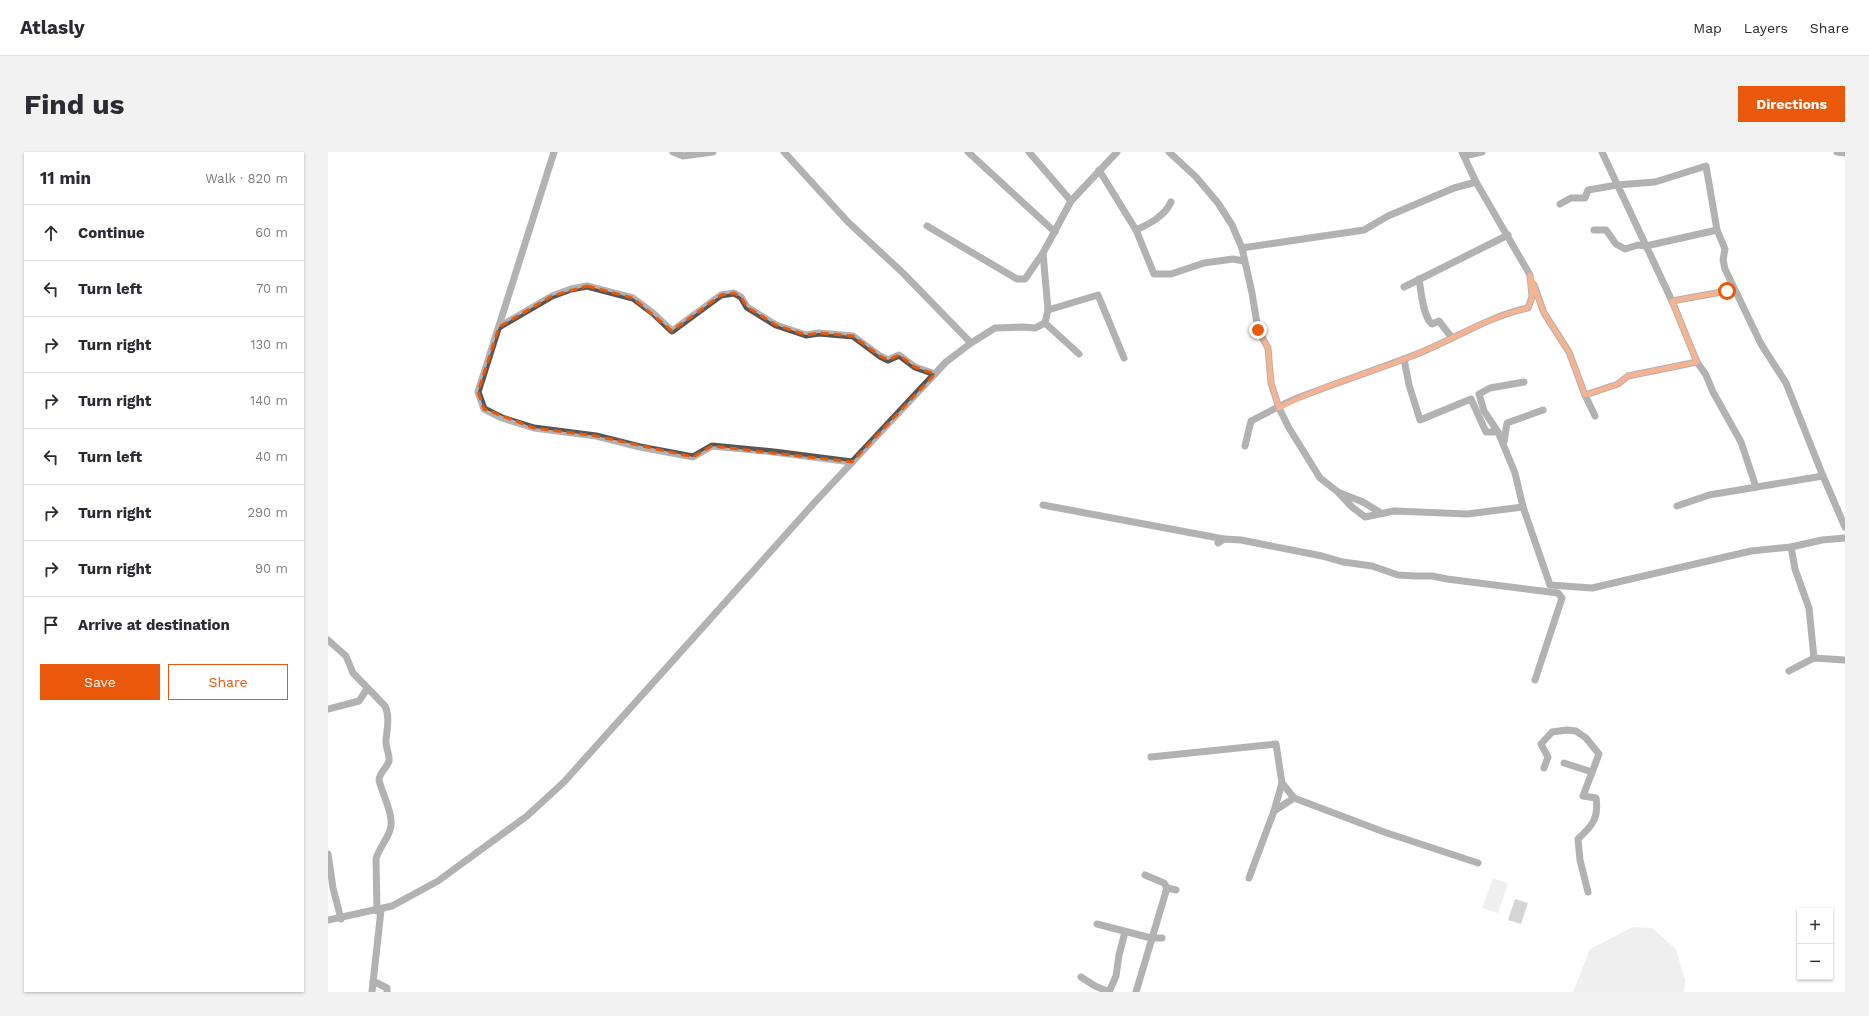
<!DOCTYPE html>
<html lang="en">
<head>
<meta charset="utf-8">
<style>
  :root { --surface:#fff; --page:#f2f2f3; --text:#2b2b33; --muted:#7c7c81; --line:#e1e1e2; --accent:#ea580c }
  body { margin:0; font-family:"Work Sans",sans-serif; background:var(--page); color:var(--text) }
  .controls { position:absolute; right:12px; bottom:12px; display:grid; overflow:hidden; border-radius:0px; box-shadow:0 1px 3px #0004 }
  .controls button { width:36px; height:36px; display:grid; place-items:center; padding:0; border:0; border-bottom:1px solid var(--line); background:var(--surface); color:var(--text); font:20px sans-serif }
  .stop { position:absolute; width:12px; height:12px; margin:-9px; border:3px solid #ea580c; border-radius:50%; background:#fff }
  .stop.end { background:#ea580c; border-color:#fff; box-shadow:0 1px 4px #0008 }
  .list { margin:0; padding:0; list-style:none }
  h2 { display:flex; justify-content:space-between; align-items:center; height:52px; margin:0; padding:0 16px; font-size:17px }
  h2 small { font-size:13px; font-weight:400; color:var(--muted) }
  .list li { display:grid; grid-template-columns:26px 1fr auto; gap:12px; align-items:center; box-sizing:border-box; height:56px; padding:0 16px; border-top:1px solid var(--line) }
  .list b { display:block; font-size:15px; white-space:nowrap }
  .list em { font-size:13px; font-style:normal; color:var(--muted) }
  .actions { display:flex; gap:8px; padding:12px 16px }
  .actions a { flex:1; padding:9px 0; border:1px solid var(--accent); border-radius:0px; text-align:center; font-size:14px; color:var(--accent) }
  .actions .main { background:var(--accent); color:#fff }
  .icon { flex:none; width:22px; height:22px; fill:none; stroke:currentColor; stroke-width:2; stroke-linecap:round; stroke-linejoin:round }
  .map { position:relative; flex:none; width:1517px; height:840px; overflow:hidden; border-radius:0px }
  header { display:flex; align-items:center; gap:24px; box-sizing:border-box; height:56px; padding:0 20px; background:var(--surface); border-bottom:1px solid var(--line) }
  header strong { font-size:19px }
  nav { display:flex; gap:22px; margin-inline-start:auto; font-size:14px }
  .intro { display:flex; align-items:center; justify-content:space-between; box-sizing:border-box; height:96px; padding:0 24px }
  h1 { margin:0; font-size:28px }
  .button { padding:10px 18px; border-radius:0px; background:var(--accent); color:#fff; font-size:14px; font-weight:700 }
  main { display:flex; gap:24px; padding:0 24px }
  aside { flex:1; background:var(--surface); border-radius:0px; box-shadow:0 1px 3px #0004 }
  .map>svg:first-child { display:block }
  .green { fill:#dcdcdc }
  .water { fill:#a3a3a3 }
  .lines { fill:none; stroke-linecap:round; stroke-linejoin:round }
  .minor { stroke:#555; stroke-width:7 }
  .route { stroke:#ea580c; stroke-width:5 }
  .marked { fill:none; stroke:#e8590c; stroke-width:3; stroke-dasharray:8 5; stroke-linejoin:round }
</style>
</head>
<body>
<header>
<strong>Atlasly</strong>
<nav><a>Map</a><a>Layers</a><a>Share</a></nav>
</header>
<div class="intro"><h1>Find us</h1><a class="button">Directions</a></div>
<main>
<aside>
<h2>11 min<small>Walk · 820 m</small></h2>
<ul class="list">
<li><svg class="icon" aria-label="ahead" viewBox="0 0 24 24"><path d="M12 20V5M6 11l6-6 6 6"/></svg><div><b>Continue</b></div><em>60 m</em></li>
<li><svg class="icon" aria-label="left" viewBox="0 0 24 24"><path d="M17 20v-9H6M10 6l-5 5 5 5"/></svg><div><b>Turn left</b></div><em>70 m</em></li>
<li><svg class="icon" aria-label="right" viewBox="0 0 24 24"><path d="M7 20v-9h11M14 6l5 5-5 5"/></svg><div><b>Turn right</b></div><em>130 m</em></li>
<li><svg class="icon" aria-label="right" viewBox="0 0 24 24"><path d="M7 20v-9h11M14 6l5 5-5 5"/></svg><div><b>Turn right</b></div><em>140 m</em></li>
<li><svg class="icon" aria-label="left" viewBox="0 0 24 24"><path d="M17 20v-9H6M10 6l-5 5 5 5"/></svg><div><b>Turn left</b></div><em>40 m</em></li>
<li><svg class="icon" aria-label="right" viewBox="0 0 24 24"><path d="M7 20v-9h11M14 6l5 5-5 5"/></svg><div><b>Turn right</b></div><em>290 m</em></li>
<li><svg class="icon" aria-label="right" viewBox="0 0 24 24"><path d="M7 20v-9h11M14 6l5 5-5 5"/></svg><div><b>Turn right</b></div><em>90 m</em></li>
<li><svg class="icon" aria-label="arrive" viewBox="0 0 24 24"><path d="M6 21V4h12l-3 4 3 4H6"/></svg><div><b>Arrive at destination</b></div></li>
</ul>
<div class="actions"><a class="main">Save</a><a>Share</a></div>
</aside>
<div class="map">
<svg width="1517" height="840" viewBox="0 0 1517 840">
  <rect width="100%" height="100%" fill="#fff"/>
  <g class="green">
    <polygon points="1165,726 1180,732 1170,761 1154,756"/>
    <polygon points="1305,775 1324,776 1348,797 1357,828 1356,840 1245,840 1262,797"/>
  </g>
  <polygon class="water" points="1187,747 1200,751 1193,772 1180,768"/>
  <g class="lines">
    <g class="minor">
      <polyline points="226,0 150,240 156,257 174,266 206,276 268,284 312,295 365,305 384,294 446,300 524,310"/>
      <polyline points="345,0 355,4 385,0"/>
      <polyline points="456,0 520,70 575,121 643,191"/>
      <polyline points="640,0 727,80"/>
      <polyline points="701,0 743,49"/>
      <polyline points="841,0 868,25 890,51 904,73 914,96 924,141 930,178 940,196 943,231 951,256 961,276 992,326 1010,340 1024,355 1037,365 1066,359 1139,362 1195,355"/>
      <polyline points="1274,0 1344,149 1369,210 1378,223 1385,240 1413,290 1428,335"/>
      <polyline points="1509,0 1517,1"/>
      <polyline points="1136,4 1154,0"/>
      <polyline points="771,18 808,78 826,122 843,122 876,111 905,107 916,109"/>
      <polyline points="1232,52 1243,46 1257,46 1260,38 1289,33 1327,30 1378,14 1389,78 1397,97 1395,108 1397,117 1433,192 1458,231 1495,324 1517,375"/>
      <polyline points="599,74 689,127 697,127 715,101"/>
      <path d="M808,78C821,72 837,64 843,50"/>
      <polyline points="1266,78 1278,78 1288,92 1297,97 1310,93 1318,94 1389,78"/>
      <polyline points="914,96 1036,78 1060,64 1126,36 1148,30"/>
      <path d="M1091,127C1093,139 1095,165 1104,172L1111,169L1124,186"/>
      <polyline points="1206,133 1216,161 1241,200 1257,243 1267,264"/>
      <polyline points="1076,135 1180,83"/>
      <polyline points="1344,149 1399,139 1408,141"/>
      <polyline points="720,158 770,143 796,206"/>
      <polyline points="717,171 751,202"/>
      <polyline points="171,175 224,144 243,137 259,134 305,146 325,161 344,179 393,143 406,141 413,145 419,155 448,173 478,183 491,181 525,184 552,204 560,208 571,203 587,215 607,222"/>
      <polyline points="1076,207 1081,233 1092,268 1143,247 1158,280 1170,280 1187,321 1195,355 1222,433 1264,436 1423,399 1463,395 1494,388 1517,386"/>
      <polyline points="1257,243 1290,232 1300,224 1369,210"/>
      <polyline points="1170,280 1156,259 1151,242 1162,236 1196,230"/>
      <polyline points="1176,290 1179,271 1215,258"/>
      <path d="M917,294L923,269C939,261 956,251 972,245C1013,229 1054,216 1094,200C1130,185 1162,164 1200,156L1204,145L1202,123L1148,30L1134,0"/>
      <polyline points="1012,341 1035,350 1053,361"/>
      <polyline points="715,353 896,387"/>
      <polyline points="1349,354 1381,343 1495,324"/>
      <polyline points="890,391 896,387 913,388 994,404 1015,410 1044,414 1070,423 1087,424 1104,424 1119,427 1230,441 1234,446 1207,528"/>
      <polyline points="1463,395 1467,417 1481,456 1486,506"/>
      <path d="M0,488L18,504L25,521L57,554C62,565 59,577 58,588C57,595 62,602 61,609C59,616 51,621 51,628C54,642 67,664 62,678C59,688 51,696 48,707L49,759"/>
      <polyline points="1461,519 1486,506 1517,508"/>
      <polyline points="0,557 31,549 39,537"/>
      <polyline points="823,605 948,592 954,631 946,659 921,726"/>
      <polyline points="1236,611 1264,620"/>
      <path d="M1216,616L1220,605L1213,592L1224,580L1239,578L1248,579L1258,586L1271,602L1255,644L1268,646C1271,666 1265,673 1250,687L1252,708L1260,740"/>
      <polyline points="954,631 966,646 1056,680 1150,711"/>
      <polyline points="946,659 966,646"/>
      <polyline points="0,702 5,736 13,767"/>
      <polyline points="817,723 836,731 839,736"/>
      <polyline points="0,768 64,754 110,729 199,664 236,630 487,350 618,210 643,191 667,176 695,175 707,176 717,171 720,158 715,101 743,49 789,0"/>
      <polyline points="769,772 823,786 834,786"/>
      <polyline points="753,825 767,834 781,840 788,824 791,803 797,780"/>
      <polyline points="45,829 59,836 59,840"/>
      <polyline points="44,840 53,758"/>
      <polyline points="808,840 839,736 848,738"/>
    </g>
  </g>
  <g class="lines">
    <path class="route" d="M930,178L940,196L943,230L951,256C997,231 1049,220 1096,199C1131,184 1163,164 1200,156L1204,145L1202,123L1216,161L1241,200L1257,243L1290,232L1300,224L1369,210L1344,149L1399,139"/>
  </g>
  <path d="M0 0H1517V840H0ZM259,134L305,146L344,179L393,143L406,141L413,145L419,155L448,173L478,183L491,181L525,184L552,204L560,208L571,203L587,215L607,222L524,310L384,294L365,305L268,284L206,276L156,257L150,240L171,175L224,144Z" fill="#fff" fill-opacity=".55" fill-rule="evenodd"/>
  <path class="marked" d="M259,134L305,146L344,179L393,143L406,141L413,145L419,155L448,173L478,183L491,181L525,184L552,204L560,208L571,203L587,215L607,222L524,310L384,294L365,305L268,284L206,276L156,257L150,240L171,175L224,144Z"/>
</svg>
<div class="controls">
<button>+</button>
<button>−</button>
</div>
<div class="stop" style="left:1399px;top:139px"></div>
<div class="stop end" style="left:930px;top:178px"></div>
</div>
</main>
</body>
</html>
